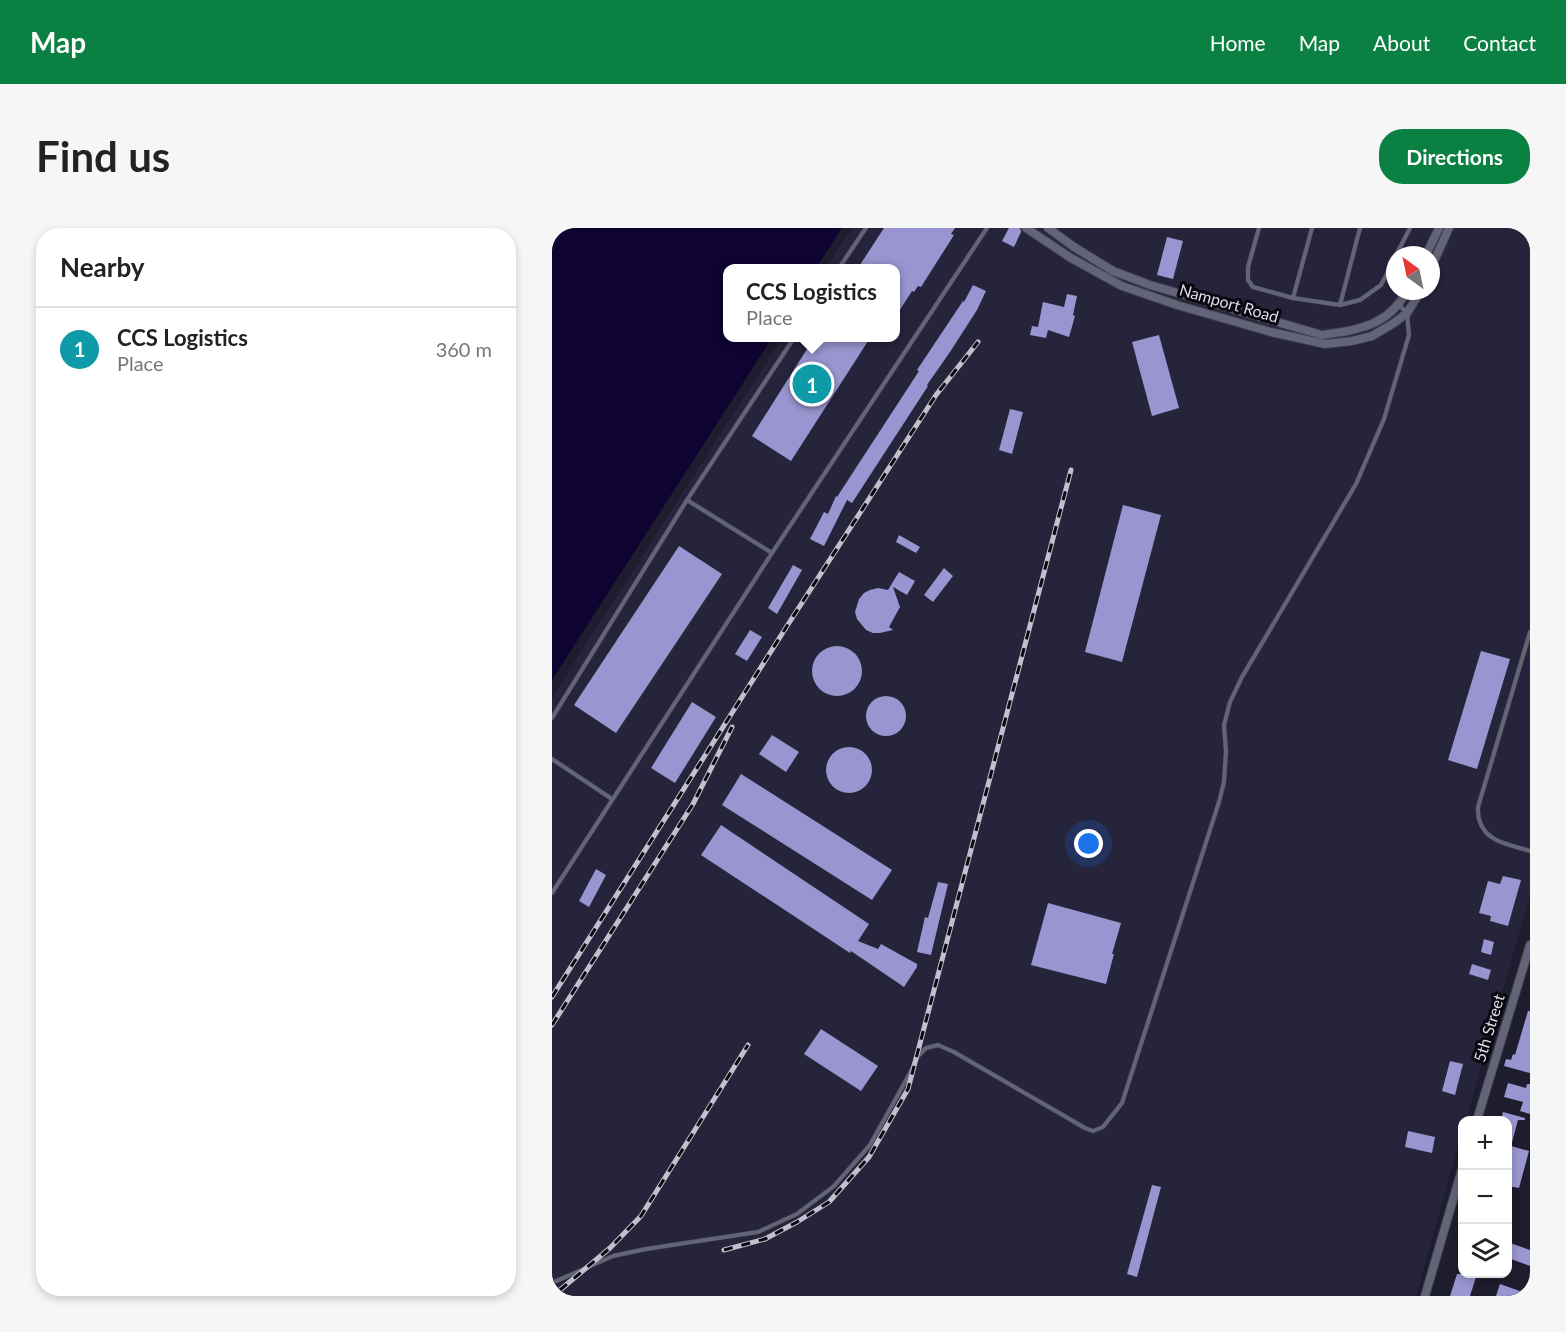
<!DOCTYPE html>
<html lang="en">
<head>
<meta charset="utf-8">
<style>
  :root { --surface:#fff; --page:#f6f6f6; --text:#222; --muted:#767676; --line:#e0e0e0; --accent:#0b8043 }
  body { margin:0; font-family:Lato,sans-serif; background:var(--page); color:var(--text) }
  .controls { position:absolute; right:18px; bottom:18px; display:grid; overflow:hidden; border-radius:12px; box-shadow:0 3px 9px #0003 }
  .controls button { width:54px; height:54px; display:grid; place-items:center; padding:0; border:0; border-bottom:2px solid var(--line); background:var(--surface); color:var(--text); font:30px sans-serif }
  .compass { position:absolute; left:834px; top:18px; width:54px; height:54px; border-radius:50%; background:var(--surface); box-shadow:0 3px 9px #0003; rotate:327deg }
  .you { position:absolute; left:537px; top:616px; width:21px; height:21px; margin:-15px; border:4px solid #fff; border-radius:50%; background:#1a73e8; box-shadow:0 0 0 9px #1a73e833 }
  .badge { display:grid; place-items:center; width:39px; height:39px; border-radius:50%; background:var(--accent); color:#fff; font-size:20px; font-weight:700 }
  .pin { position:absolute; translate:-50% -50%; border:3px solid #fff; box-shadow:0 2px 6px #0006 }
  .popup { position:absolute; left:171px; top:36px; width:177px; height:78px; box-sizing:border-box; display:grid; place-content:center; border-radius:12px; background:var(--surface); filter:drop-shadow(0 2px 4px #0005); font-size:20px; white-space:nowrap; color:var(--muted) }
  .popup b { font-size:22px; color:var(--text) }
  .popup::after { content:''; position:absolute; left:50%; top:100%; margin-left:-12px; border:12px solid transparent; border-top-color:var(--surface) }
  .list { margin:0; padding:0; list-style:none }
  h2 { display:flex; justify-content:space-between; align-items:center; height:78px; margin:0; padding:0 24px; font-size:26px }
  h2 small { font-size:20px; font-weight:400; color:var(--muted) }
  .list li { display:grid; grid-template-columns:39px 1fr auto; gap:18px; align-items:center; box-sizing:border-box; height:84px; padding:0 24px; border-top:2px solid var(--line) }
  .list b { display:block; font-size:22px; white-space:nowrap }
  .list p { margin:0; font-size:20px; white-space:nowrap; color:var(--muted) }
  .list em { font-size:20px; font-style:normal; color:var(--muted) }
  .icon { flex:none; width:33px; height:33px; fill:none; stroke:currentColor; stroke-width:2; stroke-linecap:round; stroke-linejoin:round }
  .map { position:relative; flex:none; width:978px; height:1068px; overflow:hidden; border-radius:24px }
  header { display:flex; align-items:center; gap:36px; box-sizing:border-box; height:84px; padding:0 30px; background:var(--accent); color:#fff }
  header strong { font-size:28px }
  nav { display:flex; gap:33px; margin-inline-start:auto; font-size:21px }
  .intro { display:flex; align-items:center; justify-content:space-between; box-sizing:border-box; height:144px; padding:0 36px }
  h1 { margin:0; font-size:42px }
  .button { padding:15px 27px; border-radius:24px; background:var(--accent); color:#fff; font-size:21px; font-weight:700 }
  main { display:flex; gap:36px; padding:0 36px }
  aside { flex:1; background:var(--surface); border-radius:24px; box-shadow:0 3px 9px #0003 }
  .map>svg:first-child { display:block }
  .built { fill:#26243b; fill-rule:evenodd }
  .water { fill:#0f0331 }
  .building { fill:#9895d0 }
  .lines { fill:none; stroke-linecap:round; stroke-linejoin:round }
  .lane-casing { stroke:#3b3b49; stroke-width:5 }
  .street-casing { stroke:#3b3b49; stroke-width:10 }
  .lane { stroke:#646478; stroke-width:4 }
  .street { stroke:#646478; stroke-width:8 }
  .rail-casing { stroke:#c1c1ce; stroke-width:5 }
  .rail { stroke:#090810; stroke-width:3; stroke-dasharray:9; stroke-linecap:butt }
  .labels { text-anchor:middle; stroke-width:6; stroke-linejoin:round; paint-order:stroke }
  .street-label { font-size:16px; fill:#dedeea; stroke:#090810 }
</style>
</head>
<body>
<header>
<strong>Map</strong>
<nav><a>Home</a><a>Map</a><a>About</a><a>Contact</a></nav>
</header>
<div class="intro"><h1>Find us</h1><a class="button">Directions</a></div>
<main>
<aside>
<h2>Nearby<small></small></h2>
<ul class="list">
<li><span class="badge" style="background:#0f9aa8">1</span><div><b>CCS Logistics</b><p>Place</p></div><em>360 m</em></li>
</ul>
</aside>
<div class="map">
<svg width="978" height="1068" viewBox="0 0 978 1068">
  <rect width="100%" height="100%" fill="#1e1d2e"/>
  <path class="built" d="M300,0H978V667L914,892H910V904L864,1068H0V469L230,110H344V40H274ZM843,27H879V63H843Z"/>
  <polygon class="water" points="0,0 290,0 264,40 176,40 176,110 220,110 0,452"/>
  <g class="building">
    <polygon points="332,0 403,0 399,6 402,7 369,59 366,58 362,64 360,63 344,88 344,40 306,40"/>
    <polygon points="457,0 468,0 469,4 462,19 450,13"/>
    <polygon points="615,9 631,13 621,51 605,47"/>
    <polygon points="421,57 434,63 425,82 398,124 375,157 376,158 300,275 295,272 272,318 258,311 272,284 276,286 284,268 285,269 367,143 365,142 411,73 412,74"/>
    <polygon points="515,66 525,68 521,87 523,88 517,109 496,102 494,110 478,107 480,98 486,99 491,74 512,79"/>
    <polygon points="607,107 627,180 600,188 580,114"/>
    <polygon points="262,110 318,110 239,233 200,208"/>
    <polygon points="458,181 471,184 460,226 447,222"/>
    <polygon points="571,277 609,287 570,434 533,424"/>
    <polygon points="347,307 368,319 364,325 344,314"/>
    <polygon points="127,318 170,346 64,505 22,477"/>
    <polygon points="241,337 250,342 225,386 216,380"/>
    <polygon points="392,340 401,348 381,374 372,367"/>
    <polygon points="347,344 363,353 355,367 341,359 348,379 337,399 341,402 328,405 321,405 314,402 305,391 303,384 307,371 312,365 318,362 326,360 336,362"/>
    <polygon points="198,402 210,409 195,433 183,426"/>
    <circle cx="285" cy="443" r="25"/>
    <polygon points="929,423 958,431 925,541 896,532"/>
    <circle cx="334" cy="488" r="20"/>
    <polygon points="140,474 164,489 123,555 99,540"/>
    <polygon points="220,507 247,524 234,544 207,526"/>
    <circle cx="297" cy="542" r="23"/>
    <polygon points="189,546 340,642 320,672 170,577"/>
    <polygon points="169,597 317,696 306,713 326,721 329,716 365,736 365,739 352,759 299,723 298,725 149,627"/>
    <polygon points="44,641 54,647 37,679 27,673"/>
    <polygon points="951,648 969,652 956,698 938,693 939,688 927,685 936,653 948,656"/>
    <polygon points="386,654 396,656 379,727 365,724 373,689 376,690"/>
    <polygon points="496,675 569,695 560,726 562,726 554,756 479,737"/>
    <polygon points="932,711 942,714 939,727 929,724"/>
    <polygon points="920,736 939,742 936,752 917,746"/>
    <polygon points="976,783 978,783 978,845 952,838 954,831 959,832 961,826 963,827"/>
    <polygon points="269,801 326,838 309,863 252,826"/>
    <polygon points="898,833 911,836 903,867 890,863"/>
    <polygon points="956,855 974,860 975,856 978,856 978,886 968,883 971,874 952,869"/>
    <polygon points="951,884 973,890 973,892 966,892 959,918 977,923 967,960 956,958 956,892 949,892"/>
    <polygon points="856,903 883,909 880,925 853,919"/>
    <polygon points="600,957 609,959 585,1049 575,1046"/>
    <polygon points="958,1015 978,1022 978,1038 956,1030 956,1021"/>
    <polygon points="905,1046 925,1046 918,1068 898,1068"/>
    <polygon points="948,1056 976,1066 976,1068 944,1068"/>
  </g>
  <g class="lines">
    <g class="lane-casing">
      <g id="lane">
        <polyline points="707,0 696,39 696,52 701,59 741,70 788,77 808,72 829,57 843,30"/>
        <polyline points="844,27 858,0"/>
        <polyline points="287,40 314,0"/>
        <polyline points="741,70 760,0"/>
        <polyline points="788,77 808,0"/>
        <polyline points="135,272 220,325"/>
        <path d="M978,404L926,579C926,584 926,590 928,594C935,615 960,617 978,623"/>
        <polyline points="0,490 135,272 242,110"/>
        <polyline points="0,531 60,571"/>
        <polyline points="0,665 220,325 435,0"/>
        <polyline points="0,1055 61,1028 94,1021 206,1004 245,986 282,958 318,917 357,847 366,828 374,820 386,817 402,824 533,900 541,903 551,899 570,875 667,574 672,554 674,523 672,497 678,474 690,449 804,256 832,191 857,107 855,85 847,77"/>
      </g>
    </g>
    <g class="street-casing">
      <g id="street">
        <polyline points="474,0 519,30 570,58 625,77 719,104 773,116 800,113 820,108 842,95 855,85 869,63"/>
        <path d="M496,0L522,19L561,43L598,57L770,107C806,102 836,98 855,63"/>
        <polyline points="874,27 887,0"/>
        <polyline points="879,40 897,0"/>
        <polyline points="925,892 978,717"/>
        <polyline points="873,1068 910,941"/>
      </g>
    </g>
    <use href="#lane" class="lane"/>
    <use href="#street" class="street"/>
    <g class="rail-casing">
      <g id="rail">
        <polyline points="0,769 235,398 384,167 426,114"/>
        <polyline points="0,797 141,576 180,499"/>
        <polyline points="172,1022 213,1011 245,994 277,974 317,929 356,861 519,242"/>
        <polyline points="8,1062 58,1020 89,988 196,817"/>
      </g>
    </g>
    <use href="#rail" class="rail"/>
  </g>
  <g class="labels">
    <g class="street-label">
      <text transform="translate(677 75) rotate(16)" y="6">Namport Road</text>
      <text transform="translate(937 800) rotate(-73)" y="6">5th Street</text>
    </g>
  </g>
</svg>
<div class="controls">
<button>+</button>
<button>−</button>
<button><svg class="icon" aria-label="layers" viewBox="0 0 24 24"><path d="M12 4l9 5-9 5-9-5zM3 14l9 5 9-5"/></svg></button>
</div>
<svg class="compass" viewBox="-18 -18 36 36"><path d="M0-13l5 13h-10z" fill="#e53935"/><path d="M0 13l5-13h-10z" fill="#767676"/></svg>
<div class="you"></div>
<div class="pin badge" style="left:260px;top:156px;background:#0f9aa8">1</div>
<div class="popup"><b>CCS Logistics</b>Place</div>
</div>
</main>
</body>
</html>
